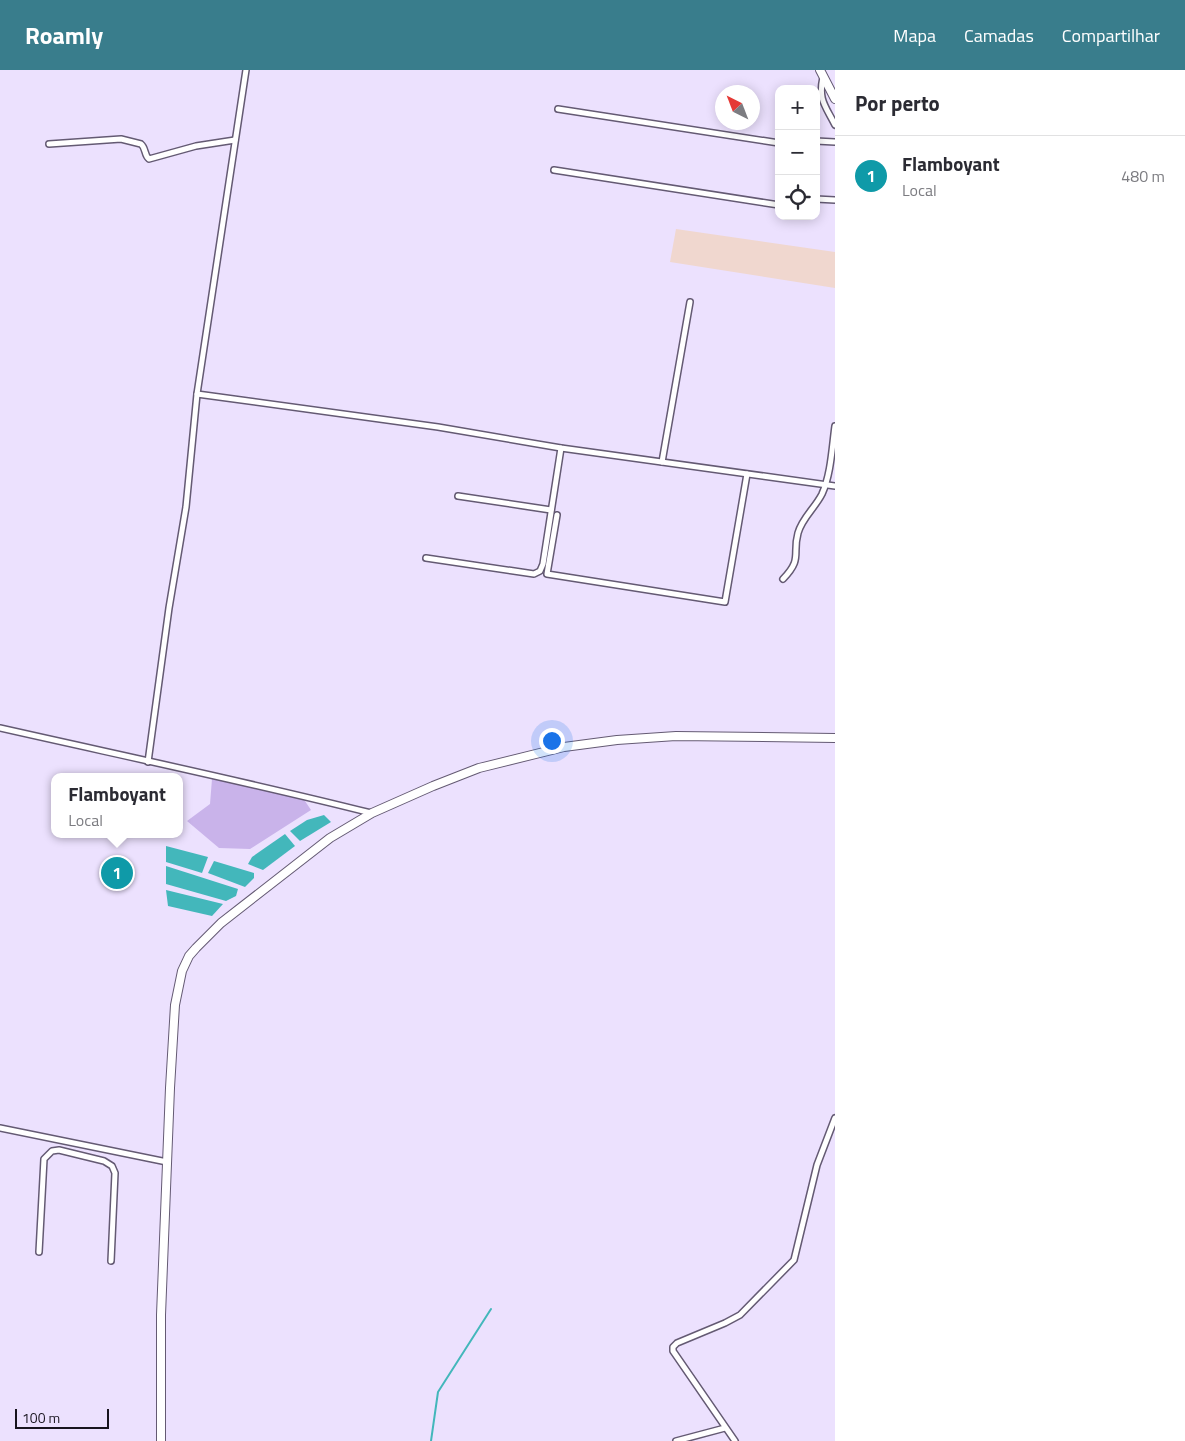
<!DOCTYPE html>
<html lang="pt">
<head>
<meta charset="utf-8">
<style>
  :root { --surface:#fff; --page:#f7f7f7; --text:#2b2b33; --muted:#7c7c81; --line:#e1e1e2; --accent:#397d8c }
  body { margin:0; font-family:"Titillium Web",sans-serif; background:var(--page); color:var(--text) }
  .controls { position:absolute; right:15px; top:15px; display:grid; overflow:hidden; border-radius:10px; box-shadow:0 2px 12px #0003 }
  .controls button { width:45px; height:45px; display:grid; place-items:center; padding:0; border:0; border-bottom:1px solid var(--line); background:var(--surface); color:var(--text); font:25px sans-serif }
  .compass { position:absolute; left:715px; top:15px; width:45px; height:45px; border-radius:50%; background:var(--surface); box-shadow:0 2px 12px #0003; rotate:318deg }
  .scale { position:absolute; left:15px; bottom:12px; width:94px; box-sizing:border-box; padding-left:5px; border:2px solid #18141e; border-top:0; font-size:14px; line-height:18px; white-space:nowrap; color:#18141e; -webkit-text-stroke:4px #ece1fe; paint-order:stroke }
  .you { position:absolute; left:551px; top:670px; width:18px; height:18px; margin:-12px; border:4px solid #fff; border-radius:50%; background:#1a73e8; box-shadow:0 0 0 8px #1a73e833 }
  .badge { display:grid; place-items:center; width:32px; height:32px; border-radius:50%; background:var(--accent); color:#fff; font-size:16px; font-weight:700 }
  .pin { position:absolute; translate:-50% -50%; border:2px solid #fff; box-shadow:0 1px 5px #0006 }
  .popup { position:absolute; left:51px; top:703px; width:132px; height:65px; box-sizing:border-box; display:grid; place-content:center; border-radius:10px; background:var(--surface); filter:drop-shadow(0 1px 4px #0005); font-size:16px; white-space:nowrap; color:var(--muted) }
  .popup b { font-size:19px; color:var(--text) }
  .popup::after { content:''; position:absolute; left:50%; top:100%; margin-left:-10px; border:10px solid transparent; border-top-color:var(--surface) }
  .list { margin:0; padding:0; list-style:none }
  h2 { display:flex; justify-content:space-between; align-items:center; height:65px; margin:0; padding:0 20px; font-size:21px }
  h2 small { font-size:16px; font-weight:400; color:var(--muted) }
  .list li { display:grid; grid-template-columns:32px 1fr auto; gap:15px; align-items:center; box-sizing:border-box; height:80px; padding:0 20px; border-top:1px solid var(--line) }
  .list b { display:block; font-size:19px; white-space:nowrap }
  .list p { margin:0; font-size:16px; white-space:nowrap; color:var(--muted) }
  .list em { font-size:16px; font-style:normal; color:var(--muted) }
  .icon { flex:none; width:28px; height:28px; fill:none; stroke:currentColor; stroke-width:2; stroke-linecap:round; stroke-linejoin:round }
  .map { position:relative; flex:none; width:835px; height:1371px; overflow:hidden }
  header { display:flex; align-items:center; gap:30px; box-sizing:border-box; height:70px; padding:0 25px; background:var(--accent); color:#fff }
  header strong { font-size:24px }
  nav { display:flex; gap:28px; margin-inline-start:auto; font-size:18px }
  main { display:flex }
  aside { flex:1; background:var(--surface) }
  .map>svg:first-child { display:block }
  .education { fill:#f0d7cf }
  .green { fill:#c9b3ea }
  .water { fill:#43b7bb }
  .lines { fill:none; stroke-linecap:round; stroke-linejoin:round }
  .stream { stroke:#43b7bb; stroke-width:2 }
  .street-casing { stroke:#645a73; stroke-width:8 }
  .secondary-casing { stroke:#645a73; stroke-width:10 }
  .street { stroke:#fff; stroke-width:5 }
  .secondary { stroke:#fff; stroke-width:8 }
</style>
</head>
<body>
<header>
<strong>Roamly</strong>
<nav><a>Mapa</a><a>Camadas</a><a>Compartilhar</a></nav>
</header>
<main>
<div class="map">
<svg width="835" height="1371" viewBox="0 0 835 1371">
  <rect width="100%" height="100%" fill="#ece1fe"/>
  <polygon class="education" points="676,159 835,182 835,218 670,192"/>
  <polygon class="green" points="212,709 303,728 311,740 250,779 219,778 187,751 210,734"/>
  <g class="water">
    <polygon points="324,745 331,752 300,771 290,761 307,750"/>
    <polygon points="285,764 295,776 263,800 248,794 252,787"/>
    <polygon points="166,776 208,787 202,803 166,792"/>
    <polygon points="214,791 254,803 254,808 245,817 208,803"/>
    <polygon points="166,796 238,819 236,826 226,831 166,814"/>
    <polygon points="166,820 223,834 212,846 168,836"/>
  </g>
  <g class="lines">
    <polyline class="stream" points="431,1371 438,1322 491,1239"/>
    <g class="street-casing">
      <g id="street">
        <path d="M823,7C818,30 825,35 835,55"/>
        <polyline points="558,39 779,73"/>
        <polyline points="816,71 835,72"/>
        <path d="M49,74L121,69L141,74C146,78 144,85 149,89L196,76L235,70"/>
        <polyline points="554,100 779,135"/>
        <polyline points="816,129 835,130"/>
        <polyline points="197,324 438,357 561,378 835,416"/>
        <polyline points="662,392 690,232"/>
        <polyline points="458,426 551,440"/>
        <polyline points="557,445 547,504 725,532 747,404"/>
        <polyline points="426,488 534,504 540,501 543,494 561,378"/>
        <path d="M783,509C803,488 792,485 798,463C802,448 815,438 822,424C831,404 832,378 835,356"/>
        <path d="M0,658C124,686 248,712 371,743"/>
        <polyline points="148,692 169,538 186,437 197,324 246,0"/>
        <polyline points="0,1058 167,1092"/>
        <polyline points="39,1182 44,1089 52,1081 59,1080 104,1091 112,1096 115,1103 111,1191"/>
        <polyline points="676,1371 725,1358"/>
        <polyline points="735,1371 673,1281 673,1277 677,1273 725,1253 740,1245 794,1190 817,1095 835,1048"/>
      </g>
    </g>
    <g class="secondary-casing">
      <g id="secondary">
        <polyline points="820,0 835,29"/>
        <polyline points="161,1371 161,1245 170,1018 175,935 182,901 189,886 196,878 221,853 330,768 372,743 433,716 479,698 564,677 617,670 676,666 835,668"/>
      </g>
    </g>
    <use href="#street" class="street"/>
    <use href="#secondary" class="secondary"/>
  </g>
</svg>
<div class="controls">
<button>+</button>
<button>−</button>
<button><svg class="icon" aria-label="locate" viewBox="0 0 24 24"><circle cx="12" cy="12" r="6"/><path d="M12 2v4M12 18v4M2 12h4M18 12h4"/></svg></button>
</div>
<svg class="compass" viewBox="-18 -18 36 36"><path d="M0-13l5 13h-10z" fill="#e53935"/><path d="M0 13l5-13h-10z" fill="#7c7c81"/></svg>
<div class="scale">100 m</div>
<div class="you"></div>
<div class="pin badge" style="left:117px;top:803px;background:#0f9aa8">1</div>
<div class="popup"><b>Flamboyant</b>Local</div>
</div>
<aside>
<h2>Por perto<small></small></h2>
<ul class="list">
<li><span class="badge" style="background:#0f9aa8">1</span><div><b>Flamboyant</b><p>Local</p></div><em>480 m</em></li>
</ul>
</aside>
</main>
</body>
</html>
